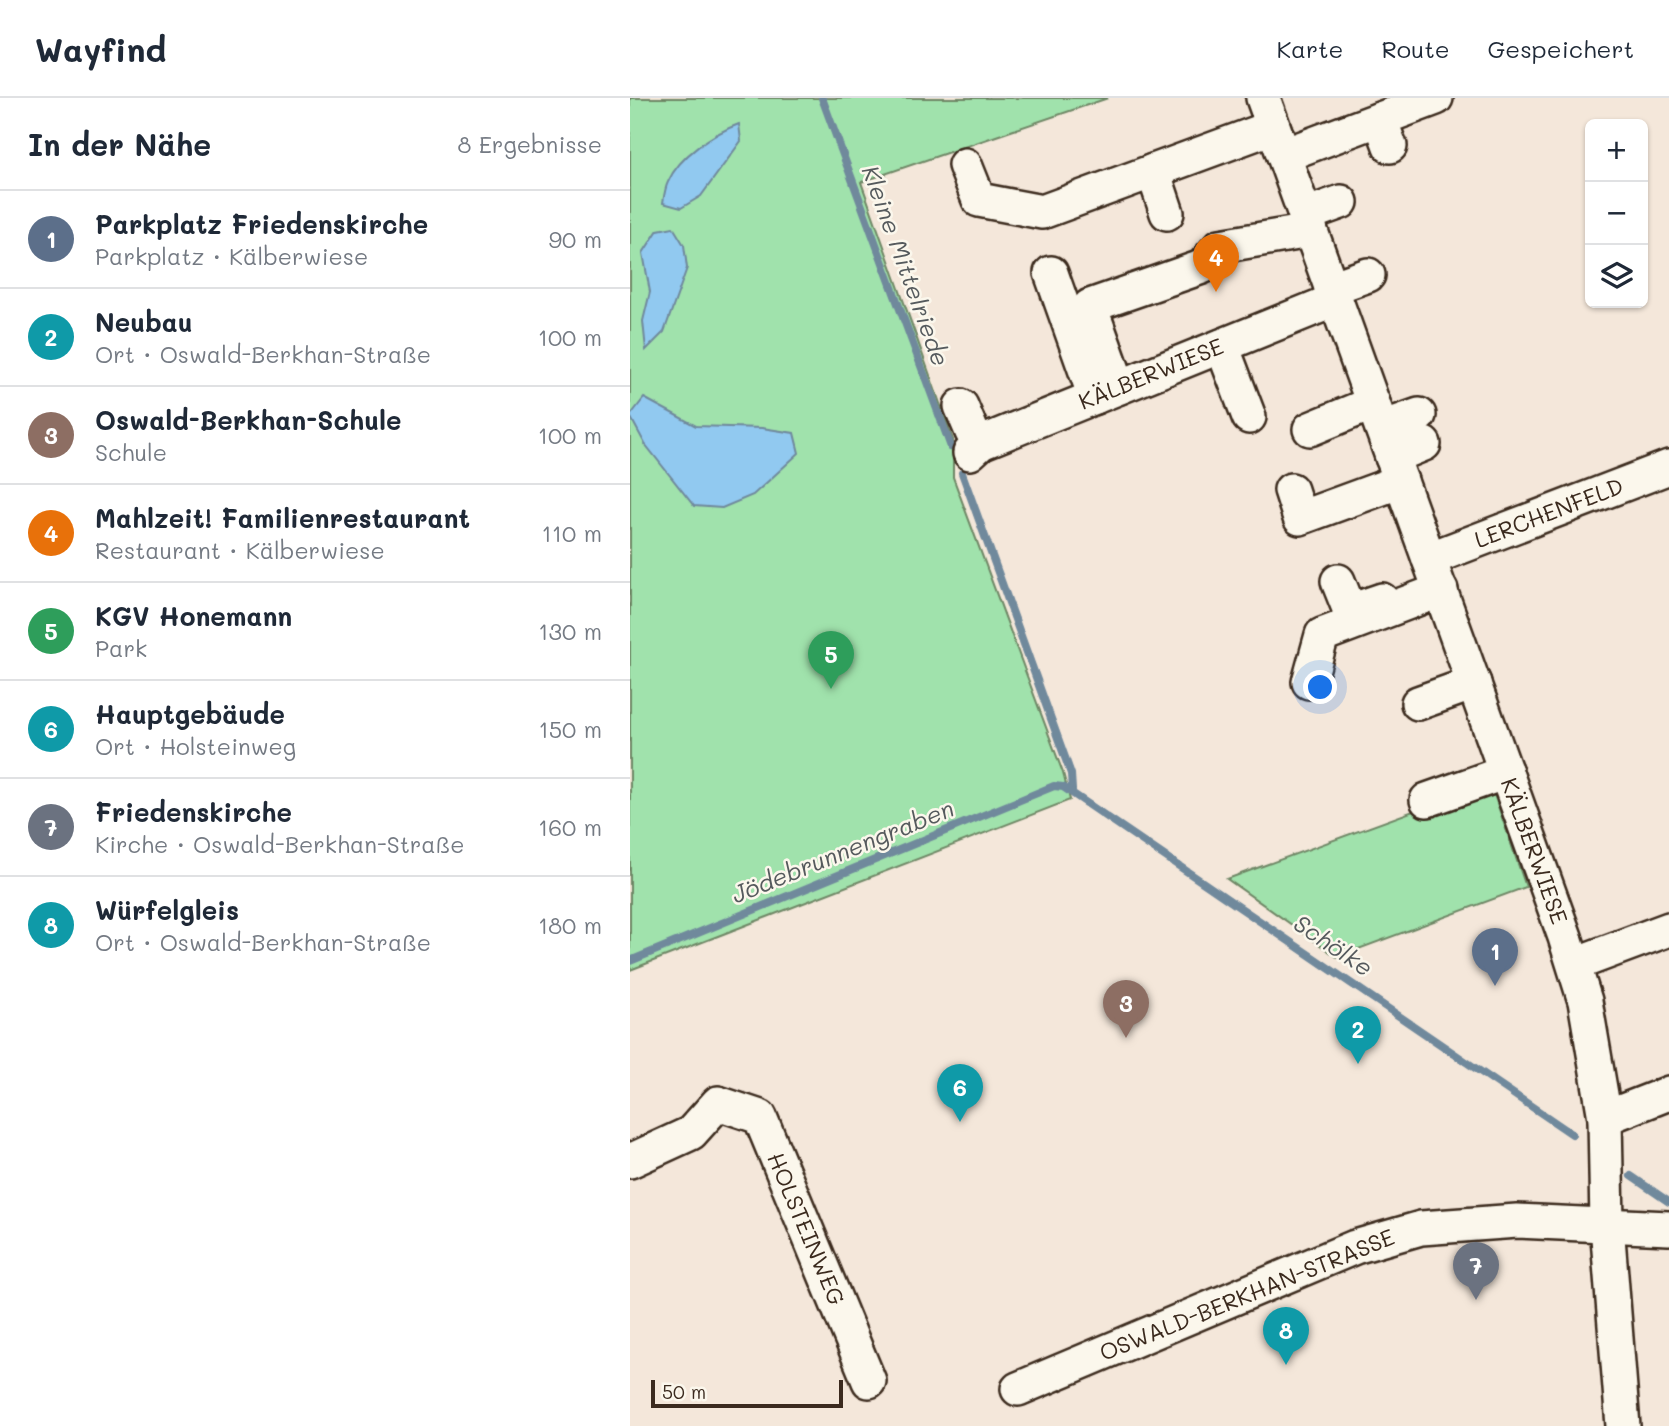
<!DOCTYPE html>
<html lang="de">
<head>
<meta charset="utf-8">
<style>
  :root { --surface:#fff; --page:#f2f2f3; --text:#1f2937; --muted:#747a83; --line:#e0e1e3; --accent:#0b8043 }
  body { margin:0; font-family:Mali,sans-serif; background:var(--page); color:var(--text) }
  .controls { position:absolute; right:21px; top:21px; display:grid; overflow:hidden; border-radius:10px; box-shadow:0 2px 5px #0004 }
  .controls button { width:63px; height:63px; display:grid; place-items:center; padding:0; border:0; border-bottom:2px solid var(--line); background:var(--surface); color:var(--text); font:35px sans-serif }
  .scale { position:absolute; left:21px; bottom:18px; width:192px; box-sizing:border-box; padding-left:7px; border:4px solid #3b2a1e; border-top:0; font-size:19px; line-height:24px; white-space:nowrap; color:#3b2a1e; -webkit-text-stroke:5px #fbf7ec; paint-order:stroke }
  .you { position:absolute; left:691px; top:590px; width:24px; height:24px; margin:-18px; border:5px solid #fff; border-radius:50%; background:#1a73e8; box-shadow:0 0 0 10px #1a73e833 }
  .badge { display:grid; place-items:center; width:46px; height:46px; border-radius:50%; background:var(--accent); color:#fff; font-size:23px; font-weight:700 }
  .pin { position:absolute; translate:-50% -58px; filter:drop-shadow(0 2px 4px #0008) }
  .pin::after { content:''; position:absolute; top:37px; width:24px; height:21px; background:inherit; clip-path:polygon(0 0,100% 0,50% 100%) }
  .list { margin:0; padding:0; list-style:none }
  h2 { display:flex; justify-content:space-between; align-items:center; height:91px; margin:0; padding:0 28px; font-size:30px }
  h2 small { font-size:23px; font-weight:400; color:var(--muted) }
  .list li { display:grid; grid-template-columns:46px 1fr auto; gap:21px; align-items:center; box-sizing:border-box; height:98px; padding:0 28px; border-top:2px solid var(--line) }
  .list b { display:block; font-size:26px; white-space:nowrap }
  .list p { margin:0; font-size:23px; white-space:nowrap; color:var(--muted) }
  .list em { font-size:23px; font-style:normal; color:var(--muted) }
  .icon { flex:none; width:38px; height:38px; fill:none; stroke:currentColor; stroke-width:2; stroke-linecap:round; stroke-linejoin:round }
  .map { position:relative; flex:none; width:1039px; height:1328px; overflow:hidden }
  header { display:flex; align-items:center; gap:42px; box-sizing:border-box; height:98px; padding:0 35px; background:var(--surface); border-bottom:2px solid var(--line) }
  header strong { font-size:33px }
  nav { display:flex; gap:38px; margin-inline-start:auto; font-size:24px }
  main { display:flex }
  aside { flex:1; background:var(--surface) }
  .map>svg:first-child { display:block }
  .green { fill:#a0e2ac; stroke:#6e8665; stroke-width:2 }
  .water { fill:#91c9f0; stroke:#6f899c; stroke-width:2 }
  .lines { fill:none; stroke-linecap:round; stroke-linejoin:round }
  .stream { stroke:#6f899c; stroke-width:8 }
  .minor-casing { stroke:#3b2a1e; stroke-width:38 }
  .minor { stroke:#fbf7ec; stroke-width:33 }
  .labels { text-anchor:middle; stroke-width:5; stroke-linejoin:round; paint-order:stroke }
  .street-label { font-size:23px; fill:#3b2a1e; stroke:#fbf7ec }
  .water-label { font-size:24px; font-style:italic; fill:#555a5d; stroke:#fbf7ec }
</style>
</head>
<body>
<header>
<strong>Wayfind</strong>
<nav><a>Karte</a><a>Route</a><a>Gespeichert</a></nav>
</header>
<main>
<aside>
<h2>In der Nähe<small>8 Ergebnisse</small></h2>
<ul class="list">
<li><span class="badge" style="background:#5c6f8a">1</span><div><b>Parkplatz Friedenskirche</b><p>Parkplatz · Kälberwiese</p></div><em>90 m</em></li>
<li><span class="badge" style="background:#0f9aa8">2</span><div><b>Neubau</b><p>Ort · Oswald-Berkhan-Straße</p></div><em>100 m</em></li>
<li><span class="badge" style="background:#8d6e63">3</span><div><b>Oswald-Berkhan-Schule</b><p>Schule</p></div><em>100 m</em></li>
<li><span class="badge" style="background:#e8710a">4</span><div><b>Mahlzeit! Familienrestaurant</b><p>Restaurant · Kälberwiese</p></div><em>110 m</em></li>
<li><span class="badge" style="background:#2e9e5b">5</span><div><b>KGV Honemann</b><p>Park</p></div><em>130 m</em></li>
<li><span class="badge" style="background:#0f9aa8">6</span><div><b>Hauptgebäude</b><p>Ort · Holsteinweg</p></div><em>150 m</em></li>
<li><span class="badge" style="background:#6b7280">7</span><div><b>Friedenskirche</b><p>Kirche · Oswald-Berkhan-Straße</p></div><em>160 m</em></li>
<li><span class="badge" style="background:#0f9aa8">8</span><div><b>Würfelgleis</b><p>Ort · Oswald-Berkhan-Straße</p></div><em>180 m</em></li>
</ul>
</aside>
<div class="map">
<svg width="1039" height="1328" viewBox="0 0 1039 1328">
  <rect width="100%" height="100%" fill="#f4e7da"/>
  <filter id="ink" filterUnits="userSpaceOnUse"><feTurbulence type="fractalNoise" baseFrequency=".0143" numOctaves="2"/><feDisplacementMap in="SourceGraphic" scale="14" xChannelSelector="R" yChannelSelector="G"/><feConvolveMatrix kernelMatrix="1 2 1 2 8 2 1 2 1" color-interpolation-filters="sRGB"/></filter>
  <g filter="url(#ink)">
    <g class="green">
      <polygon points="0,0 478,0 231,84 323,342 323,379 433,675 440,702 0,872"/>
      <polygon points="860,685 896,789 707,859 597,781"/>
    </g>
    <g class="water">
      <path d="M109,26L111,43L71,98L51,110L33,105C34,98 35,90 38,84C49,58 84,35 109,26Z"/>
      <polygon points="43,129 54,147 57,170 34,234 16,252 13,223 20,194 13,155 28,132"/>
      <polygon points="14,300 66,328 132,330 164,335 169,355 123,397 92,410 64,408 15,346 0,318"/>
    </g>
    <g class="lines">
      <g class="stream">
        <polyline points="192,0 321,349"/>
        <polyline points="332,375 441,676 442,692"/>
        <polyline points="0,863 424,688 433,689 942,1036"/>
        <polyline points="1001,1078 1039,1104"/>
      </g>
      <g class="minor-casing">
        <g id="minor">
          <polyline points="633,0 935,839 955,903 975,1020 977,1127 993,1328"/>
          <polyline points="750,21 760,48"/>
          <polyline points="654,57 806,0"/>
          <polyline points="335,67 349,102 412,114 643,29"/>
          <polyline points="523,73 537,115"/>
          <polyline points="675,117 711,104"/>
          <polyline points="421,175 465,299"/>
          <polyline points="701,190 738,177"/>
          <polyline points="592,248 619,319"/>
          <polyline points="489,289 460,208 572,169 590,148 668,135 680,129"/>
          <polyline points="331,308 342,334 351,345"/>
          <polyline points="752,330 789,317"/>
          <polyline points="680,331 743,305"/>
          <polyline points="340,355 351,345 705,202"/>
          <polyline points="762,359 794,346"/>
          <polyline points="661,392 670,420 771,383"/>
          <polyline points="799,461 1039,369"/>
          <polyline points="708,483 720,513 752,502"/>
          <polyline points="679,584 692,537 811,492"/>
          <polyline points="788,605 844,585"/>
          <polyline points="797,702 876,674"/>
          <polyline points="945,866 1039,831"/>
          <polyline points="975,1020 1039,995"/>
          <polyline points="0,1063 61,1035 88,1005 130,1019 239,1283"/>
          <polyline points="388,1291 725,1149 791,1130 887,1123 1039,1130"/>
        </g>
      </g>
      <use href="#minor" class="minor"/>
    </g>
  </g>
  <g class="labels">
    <g class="street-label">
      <text transform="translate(521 276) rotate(-22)" y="8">KÄLBERWIESE</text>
      <text transform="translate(919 415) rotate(-21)" y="8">LERCHENFELD</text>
      <text transform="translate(904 753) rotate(70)" y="8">KÄLBERWIESE</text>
      <text transform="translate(176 1131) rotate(67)" y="8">HOLSTEINWEG</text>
      <text transform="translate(617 1197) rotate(-22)" y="8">OSWALD-BERKHAN-STRASSE</text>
    </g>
    <g class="water-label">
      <text transform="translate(275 168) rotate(70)" y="8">Kleine Mittelriede</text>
      <text transform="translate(213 754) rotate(-22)" y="8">Jödebrunnengraben</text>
      <text transform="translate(703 848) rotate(34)" y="8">Schölke</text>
    </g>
  </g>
</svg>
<div class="controls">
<button>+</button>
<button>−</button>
<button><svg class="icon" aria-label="layers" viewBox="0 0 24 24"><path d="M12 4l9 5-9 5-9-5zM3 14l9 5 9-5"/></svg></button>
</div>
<div class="scale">50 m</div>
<div class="you"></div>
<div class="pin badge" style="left:865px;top:888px;background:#5c6f8a">1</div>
<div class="pin badge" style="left:728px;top:966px;background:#0f9aa8">2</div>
<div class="pin badge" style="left:496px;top:940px;background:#8d6e63">3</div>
<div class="pin badge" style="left:586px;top:194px;background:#e8710a">4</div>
<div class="pin badge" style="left:201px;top:591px;background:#2e9e5b">5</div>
<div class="pin badge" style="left:330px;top:1024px;background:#0f9aa8">6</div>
<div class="pin badge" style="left:846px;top:1202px;background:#6b7280">7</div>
<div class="pin badge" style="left:656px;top:1267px;background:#0f9aa8">8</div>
</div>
</main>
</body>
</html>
